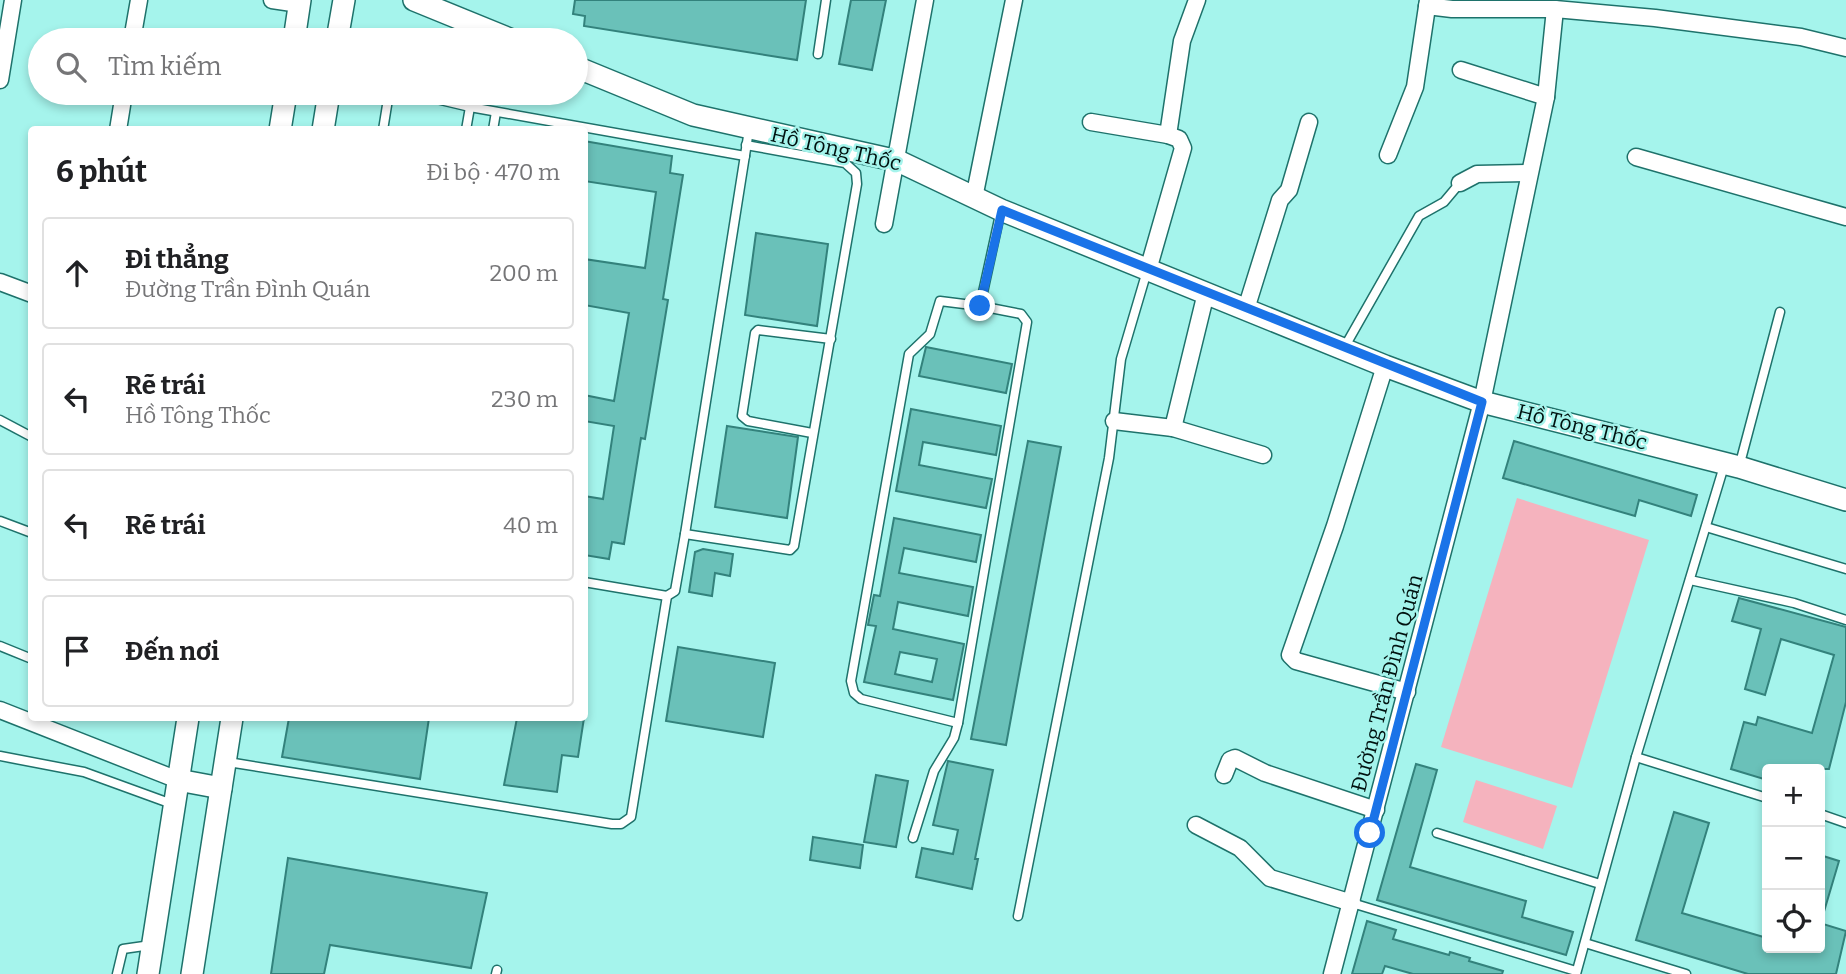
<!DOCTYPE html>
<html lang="vi">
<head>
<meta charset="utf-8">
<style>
  :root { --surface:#fff; --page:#f6f6f6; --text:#202124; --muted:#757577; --line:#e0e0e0 }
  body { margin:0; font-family:Bitter,serif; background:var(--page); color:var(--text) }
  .controls { position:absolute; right:21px; bottom:21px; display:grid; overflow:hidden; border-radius:7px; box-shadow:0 4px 10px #0003 }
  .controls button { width:63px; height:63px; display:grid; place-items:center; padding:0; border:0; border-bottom:2px solid var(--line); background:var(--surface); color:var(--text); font:35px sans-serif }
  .stop { position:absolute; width:21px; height:21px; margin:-16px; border:5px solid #1a73e8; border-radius:50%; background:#fff }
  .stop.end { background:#1a73e8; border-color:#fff; box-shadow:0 2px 7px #0008 }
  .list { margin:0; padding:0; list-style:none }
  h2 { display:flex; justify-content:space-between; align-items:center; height:91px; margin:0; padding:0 28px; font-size:30px }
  h2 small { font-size:23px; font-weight:400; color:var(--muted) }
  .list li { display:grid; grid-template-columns:46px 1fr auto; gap:21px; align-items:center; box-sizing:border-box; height:112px; margin:0 14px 14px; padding:0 14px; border:2px solid var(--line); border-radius:7px }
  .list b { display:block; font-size:26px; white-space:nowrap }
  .list p { margin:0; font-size:23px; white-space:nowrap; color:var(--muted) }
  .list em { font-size:23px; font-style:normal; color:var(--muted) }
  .icon { flex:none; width:38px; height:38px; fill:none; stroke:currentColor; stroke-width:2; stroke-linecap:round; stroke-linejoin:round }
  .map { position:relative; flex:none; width:1846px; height:974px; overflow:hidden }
  .search { position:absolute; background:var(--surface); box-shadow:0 4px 10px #0003; left:28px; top:28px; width:560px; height:77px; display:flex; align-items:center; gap:18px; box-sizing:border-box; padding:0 24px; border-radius:38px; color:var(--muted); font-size:26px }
  .panel { position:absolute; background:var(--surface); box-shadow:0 4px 10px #0003; left:28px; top:126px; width:560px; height:595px; border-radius:7px }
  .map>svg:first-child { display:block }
  .green { fill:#f5b3be }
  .building { fill:#6ac1b9; stroke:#33827c; stroke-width:2; fill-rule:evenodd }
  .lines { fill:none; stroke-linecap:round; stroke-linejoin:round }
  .lane-casing { stroke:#1e726b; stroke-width:11 }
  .street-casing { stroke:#1e726b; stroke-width:19 }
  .secondary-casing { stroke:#1e726b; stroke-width:24 }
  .lane { stroke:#fff; stroke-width:8 }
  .street { stroke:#fff; stroke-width:16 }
  .secondary { stroke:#fff; stroke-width:21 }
  .route { stroke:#1a73e8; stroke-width:9 }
  .labels { text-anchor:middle; stroke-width:5; stroke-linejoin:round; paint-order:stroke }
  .street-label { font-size:21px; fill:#00110f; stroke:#a5f4ec }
</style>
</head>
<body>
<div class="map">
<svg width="1846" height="974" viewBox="0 0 1846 974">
  <rect width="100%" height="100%" fill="#a5f4ec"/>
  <g class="green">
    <polygon points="1517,498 1649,540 1572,788 1441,747"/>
    <polygon points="1476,780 1557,806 1543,849 1463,822"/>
  </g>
  <g class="building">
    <polygon points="575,0 806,0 797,60 584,26 585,16 573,14"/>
    <polygon points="851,0 886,0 872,70 839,64"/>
    <polygon points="584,141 672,156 670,173 683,175 663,299 668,300 645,439 641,438 624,544 612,542 609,559 584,555 584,496 603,499 614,426 584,421 584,395 614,401 629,313 584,305 584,259 645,268 656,192 584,181"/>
    <polygon points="756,233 828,244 817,326 745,315"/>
    <polygon points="926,347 1012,364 1006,393 919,376"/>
    <polygon points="911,409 1001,426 996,455 923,442 919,465 992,479 986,508 896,491"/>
    <polygon points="727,426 798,437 787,518 715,507"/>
    <polygon points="1028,441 1061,447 1006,745 971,739"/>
    <polygon points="1514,441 1697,495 1691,516 1639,500 1635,516 1503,478"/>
    <path d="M894,518L981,535L976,562L904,548L899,573L973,587L968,616L898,602L893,629L964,644L953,700L864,682L876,626L868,625L874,595L880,596ZM900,652L937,659L932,682L895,674Z"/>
    <polygon points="703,549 733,554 730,576 715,573 712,596 689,592 695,552"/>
    <polygon points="1739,598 1846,627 1846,702 1829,769 1767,769 1767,780 1731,769 1744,722 1756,725 1758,717 1812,733 1834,655 1781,639 1765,695 1745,689 1761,629 1732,621"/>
    <polygon points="678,647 775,663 763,737 666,721"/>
    <polygon points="289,718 429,718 420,779 282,757"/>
    <polygon points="517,718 584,718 578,757 562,755 557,792 504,785"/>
    <polygon points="948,761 993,770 975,859 978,859 972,889 916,877 922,848 953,854 958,830 933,825"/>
    <polygon points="1416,764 1437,770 1410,867 1526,901 1522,917 1573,932 1566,955 1377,900"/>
    <polygon points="876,775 908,781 896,847 864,842"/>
    <polygon points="1674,812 1709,823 1682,913 1767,938 1767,948 1820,948 1820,923 1846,931 1836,974 1748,974 1636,940"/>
    <polygon points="813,837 863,845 860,868 810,860"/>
    <polygon points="1820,855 1839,861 1823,915 1820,914"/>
    <polygon points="288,858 487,893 471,968 330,945 324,974 271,974"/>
    <polygon points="1367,921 1396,930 1393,939 1449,955 1450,952 1470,958 1469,961 1503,971 1502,974 1413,974 1385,966 1382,974 1352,974"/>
  </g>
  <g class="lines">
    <g class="lane-casing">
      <g id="lane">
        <polyline points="818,54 826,0"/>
        <polyline points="411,93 470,107 745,156"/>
        <polyline points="383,130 389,93"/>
        <polyline points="466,130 470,107"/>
        <polyline points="493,130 496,112"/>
        <polyline points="1344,348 1419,216 1444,202 1460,183"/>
        <polyline points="0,420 32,437"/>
        <polyline points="812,433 748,421 742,416 755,333 758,330 831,339"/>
        <polyline points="1739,467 1780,312"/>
        <polyline points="0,521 32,533"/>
        <polyline points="1706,527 1846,569"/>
        <polyline points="685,534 790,550 794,546 857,184 856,173 845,163 746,145"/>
        <polyline points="1690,580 1794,603 1846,620"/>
        <polyline points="584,582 667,596"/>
        <polyline points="0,646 32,659"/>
        <polyline points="958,723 861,699 854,693 851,681 909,354 930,334 940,301 980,306"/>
        <polyline points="0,756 84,772 172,804"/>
        <polyline points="1636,757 1767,798"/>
        <polyline points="228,762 612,824 621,824 631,817 667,596 675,591 685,534 749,130"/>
        <polyline points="1820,814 1846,823"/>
        <polyline points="1437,833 1600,884"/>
        <polyline points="913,838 934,771 954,738 958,723 1027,322 1021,314 980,306 1001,210"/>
        <polyline points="1352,903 1576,971"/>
        <polyline points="1018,916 1109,458 1121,359 1147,271"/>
        <polyline points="1585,943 1686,974"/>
        <polyline points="117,974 123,949 151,945"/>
        <polyline points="496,974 497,970"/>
        <polyline points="1576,974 1636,757 1724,466"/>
      </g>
    </g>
    <g class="street-casing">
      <g id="street">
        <polyline points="272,0 299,4"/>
        <polyline points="1427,6 1452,9 1555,9 1655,18 1801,37 1846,48"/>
        <polyline points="132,40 139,0"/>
        <polyline points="1461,70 1546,97"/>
        <polyline points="0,80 13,0"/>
        <polyline points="1091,122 1168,135"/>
        <polyline points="118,130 124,93"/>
        <polyline points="1388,155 1415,87 1428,0"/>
        <polyline points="1636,157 1846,217"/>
        <polyline points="1460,183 1477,174 1529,173"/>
        <polyline points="974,198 1014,0"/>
        <polyline points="884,224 925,0"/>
        <polyline points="1148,270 1183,148 1179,139 1168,135 1182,41 1197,0"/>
        <polyline points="0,282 32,294"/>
        <polyline points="1246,309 1280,200 1289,190 1309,122"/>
        <polyline points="1385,366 1335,526 1290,655 1296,661 1407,692"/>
        <polyline points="1114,421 1173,428 1263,455"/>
        <polyline points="1173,428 1206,293"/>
        <polyline points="0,710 178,780"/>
        <polyline points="1224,775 1230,760 1235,758 1265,773 1376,810"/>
        <polyline points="1196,825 1240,848 1270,878 1352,903"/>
        <polyline points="1332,974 1482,402 1546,97 1555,9"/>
      </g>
    </g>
    <g class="secondary-casing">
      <g id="secondary">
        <polyline points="414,0 512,40"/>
        <polyline points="294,40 300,0"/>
        <polyline points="337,40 344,0"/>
        <polyline points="576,67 693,115 898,161 1001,210 1385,366 1482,402 1739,467 1846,500"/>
        <polyline points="280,130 286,93"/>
        <polyline points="323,130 329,93"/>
        <polyline points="178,780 221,788"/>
        <polyline points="148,974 188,718"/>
        <polyline points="192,974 232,718"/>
      </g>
    </g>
    <use href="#lane" class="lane"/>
    <use href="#street" class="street"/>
    <use href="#secondary" class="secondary"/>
  </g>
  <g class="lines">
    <polyline class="route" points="980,306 1002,210 1482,402 1370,833"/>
  </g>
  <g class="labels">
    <g class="street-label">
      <text transform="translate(836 149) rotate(13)" y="7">Hồ Tông Thốc</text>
      <text transform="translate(1582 427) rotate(14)" y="7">Hồ Tông Thốc</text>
      <text transform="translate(1387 683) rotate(-75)" y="7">Đường Trần Đình Quán</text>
    </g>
  </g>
</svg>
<div class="controls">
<button>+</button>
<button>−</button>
<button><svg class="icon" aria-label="locate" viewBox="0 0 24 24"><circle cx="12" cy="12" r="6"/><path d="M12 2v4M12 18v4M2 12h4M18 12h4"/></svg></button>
</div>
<div class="stop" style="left:1370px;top:833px"></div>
<div class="stop end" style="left:980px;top:306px"></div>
<div class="search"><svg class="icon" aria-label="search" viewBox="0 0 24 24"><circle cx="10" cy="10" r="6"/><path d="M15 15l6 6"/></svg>Tìm kiếm</div>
<section class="panel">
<h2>6 phút<small>Đi bộ · 470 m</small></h2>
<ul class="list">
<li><svg class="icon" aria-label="ahead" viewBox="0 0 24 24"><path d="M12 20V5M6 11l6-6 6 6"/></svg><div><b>Đi thẳng</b><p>Đường Trần Đình Quán</p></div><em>200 m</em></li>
<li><svg class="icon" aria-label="left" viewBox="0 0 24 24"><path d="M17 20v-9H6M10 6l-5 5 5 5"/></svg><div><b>Rẽ trái</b><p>Hồ Tông Thốc</p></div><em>230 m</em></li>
<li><svg class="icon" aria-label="left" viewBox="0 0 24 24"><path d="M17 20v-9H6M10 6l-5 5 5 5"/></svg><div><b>Rẽ trái</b></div><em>40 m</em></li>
<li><svg class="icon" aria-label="arrive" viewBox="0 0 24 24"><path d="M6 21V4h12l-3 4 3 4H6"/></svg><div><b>Đến nơi</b></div></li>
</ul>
</section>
</div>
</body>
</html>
